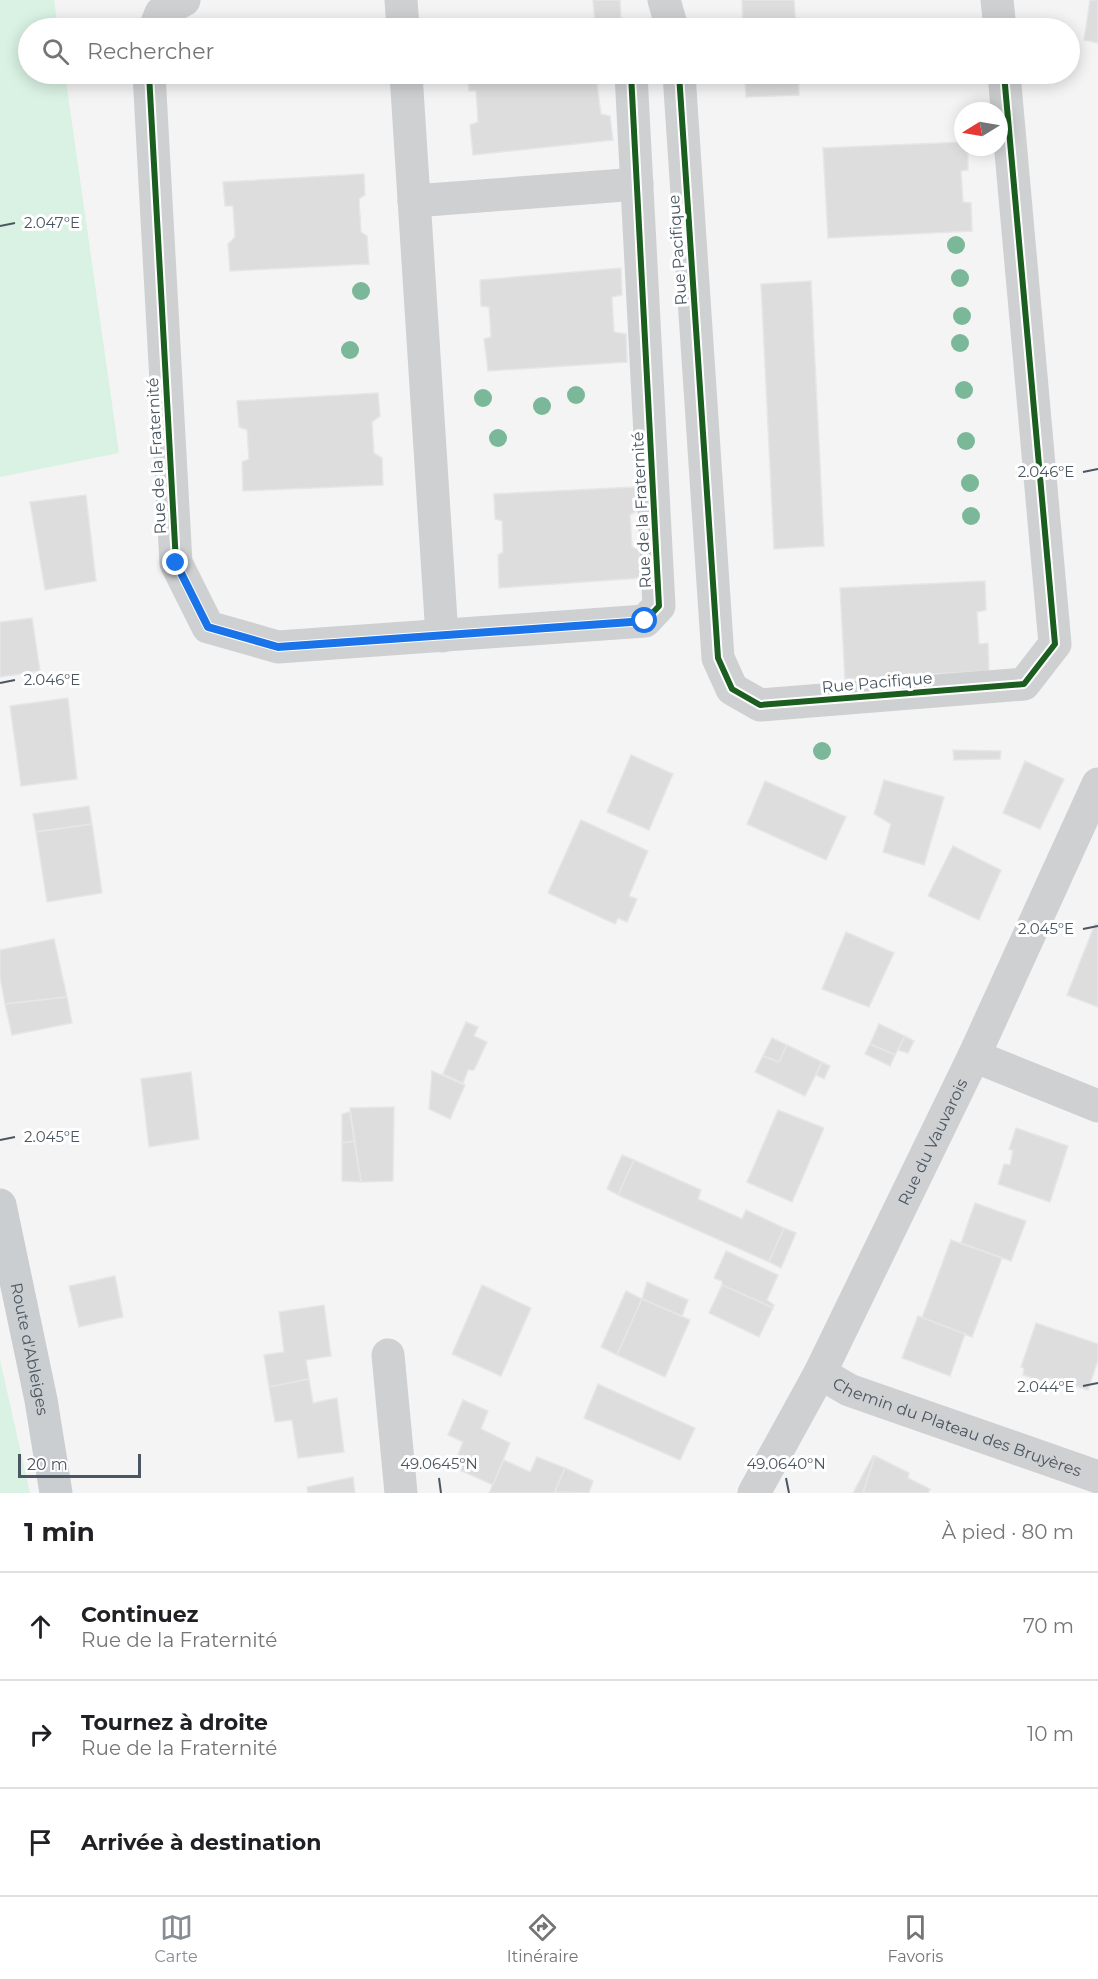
<!DOCTYPE html>
<html lang="fr">
<head>
<meta charset="utf-8">
<style>
  :root { --surface:#fff; --page:#f2f2f2; --text:#202124; --muted:#757577; --line:#e0e0e0; --accent:#868d94 }
  body { margin:0; font-family:Montserrat,sans-serif; background:var(--page); color:var(--text) }
  .compass { position:absolute; left:954px; top:102px; width:54px; height:54px; border-radius:50%; background:var(--surface); box-shadow:0 3px 15px #0003; rotate:259deg }
  .scale { position:absolute; left:18px; bottom:15px; width:123px; box-sizing:border-box; padding-left:6px; border:3px solid #4a5661; border-top:0; font-size:16px; line-height:21px; white-space:nowrap; color:#4a5661; -webkit-text-stroke:4px #fff; paint-order:stroke }
  .stop { position:absolute; width:18px; height:18px; margin:-14px; border:4px solid #1a73e8; border-radius:50%; background:#fff }
  .stop.end { background:#1a73e8; border-color:#fff; box-shadow:0 2px 6px #0008 }
  .list { margin:0; padding:0; list-style:none }
  h2 { display:flex; justify-content:space-between; align-items:center; height:78px; margin:0; padding:0 24px; font-size:26px }
  h2 small { font-size:20px; font-weight:400; color:var(--muted) }
  .list li { display:grid; grid-template-columns:39px 1fr auto; gap:18px; align-items:center; box-sizing:border-box; height:108px; padding:0 24px; border-top:2px solid var(--line) }
  .list b { display:block; font-size:22px; white-space:nowrap }
  .list p { margin:0; font-size:20px; white-space:nowrap; color:var(--muted) }
  .list em { font-size:20px; font-style:normal; color:var(--muted) }
  .icon { flex:none; width:33px; height:33px; fill:none; stroke:currentColor; stroke-width:2; stroke-linecap:round; stroke-linejoin:round }
  .map { position:relative; flex:none; width:1098px; height:1493px; overflow:hidden }
  .search { position:absolute; background:var(--surface); box-shadow:0 3px 15px #0003; left:18px; right:18px; top:18px; height:66px; display:flex; align-items:center; gap:15px; box-sizing:border-box; padding:0 21px; border-radius:33px; color:var(--muted); font-size:22px }
  .sheet { height:402px; background:var(--surface) }
  nav { display:flex; justify-content:space-around; align-items:center; box-sizing:border-box; height:84px; border-top:2px solid var(--line); background:var(--surface); font-size:16px; color:var(--muted) }
  nav a { display:grid; justify-items:center; gap:3px }
  nav .on { color:var(--accent) }
  .map>svg:first-child { display:block }
  .green { fill:#d9f2e3 }
  .building { fill:#ddddde; stroke:#e5e6e7; stroke-width:1.5 }
  .lines { fill:none; stroke-linecap:round; stroke-linejoin:round }
  .minor { stroke:#ced0d2; stroke-width:33 }
  .major { stroke:#caced1; stroke-width:33 }
  .cycleway-casing { stroke:#fff; stroke-width:10 }
  .cycleway { stroke:#1b5e20; stroke-width:6 }
  .tree { fill:#7ab899 }
  .route { stroke:#1a73e8; stroke-width:8 }
  .ticks { fill:none; stroke:#4a5661; stroke-width:2 }
  .labels { text-anchor:middle; stroke-width:6; stroke-linejoin:round; paint-order:stroke }
  .street-label { font-size:16px; fill:#4a5661; stroke:#fff }
  .ticks-label { font-size:15px; text-anchor:middle; fill:#4a5661; stroke:#fff; stroke-width:6; stroke-linejoin:round; paint-order:stroke }
</style>
</head>
<body>
<div class="map">
<svg width="1098" height="1493" viewBox="0 0 1098 1493">
  <rect width="100%" height="100%" fill="#f4f4f4"/>
  <g class="green">
    <polygon points="0,0 54,0 58,28 28,28 28,74 65,74 119,453 0,477"/>
    <polygon points="0,1360 30,1493 0,1493"/>
  </g>
  <g class="building">
    <polygon points="593,0 620,0 621,21 595,23"/>
    <polygon points="742,0 794,0 796,28 743,28"/>
    <polygon points="1090,0 1098,0 1098,43 1084,40"/>
    <polygon points="467,74 608,74 609,81 597,84 601,114 610,116 613,140 473,155 470,125 478,122 476,91 469,91"/>
    <polygon points="745,74 798,74 799,95 746,97"/>
    <polygon points="963,142 963,147 968,147 968,170 961,171 963,202 971,203 972,231 828,238 823,148"/>
    <polygon points="364,174 365,195 359,199 361,232 367,236 369,264 230,271 228,244 235,237 233,206 225,206 223,182"/>
    <polygon points="621,268 622,295 612,297 614,332 626,334 627,362 488,371 484,339 491,337 489,307 481,306 480,280"/>
    <polygon points="811,281 824,546 774,549 761,284"/>
    <polygon points="378,393 380,416 372,422 374,453 382,458 383,485 243,491 242,462 249,459 247,430 239,427 237,401"/>
    <polygon points="635,487 638,510 630,515 632,547 639,550 641,578 499,588 498,555 503,552 502,521 495,519 494,494"/>
    <polygon points="86,495 96,581 45,590 30,502"/>
    <polygon points="985,581 986,610 977,612 979,644 988,643 989,671 845,679 840,588"/>
    <polygon points="32,618 40,671 0,677 0,622"/>
    <polygon points="68,698 77,779 21,786 10,706"/>
    <polygon points="953,750 1001,751 1000,759 954,760"/>
    <polygon points="631,755 673,774 649,830 607,812"/>
    <polygon points="1025,761 1064,779 1040,829 1003,813"/>
    <polygon points="884,780 944,797 924,865 883,852 891,824 874,814"/>
    <polygon points="765,781 846,817 826,860 747,824"/>
    <polygon points="89,806 92,824 36,832 33,814"/>
    <polygon points="581,820 648,851 629,896 637,899 627,922 618,918 615,924 548,893"/>
    <polygon points="92,824 102,893 47,902 36,832"/>
    <polygon points="953,846 1001,870 979,920 928,896"/>
    <polygon points="1095,924 1098,925 1098,1007 1067,995"/>
    <polygon points="846,932 894,953 869,1007 822,989"/>
    <polygon points="54,939 67,997 5,1004 0,977 0,950"/>
    <polygon points="67,997 72,1023 12,1035 5,1004"/>
    <polygon points="466,1022 478,1027 474,1036 487,1042 474,1070 468,1070 463,1083 443,1074"/>
    <polygon points="879,1024 905,1036 895,1055 870,1044"/>
    <polygon points="905,1036 914,1041 908,1053 898,1050"/>
    <polygon points="772,1038 787,1045 779,1062 763,1056"/>
    <polygon points="870,1044 895,1055 890,1066 865,1054"/>
    <polygon points="787,1045 822,1062 805,1096 755,1072 763,1056 779,1062"/>
    <polygon points="822,1062 830,1066 824,1079 816,1075"/>
    <polygon points="432,1071 465,1085 450,1119 429,1109"/>
    <polygon points="191,1072 199,1139 149,1147 141,1079"/>
    <polygon points="394,1107 393,1181 361,1182 350,1108"/>
    <polygon points="778,1110 824,1128 792,1202 747,1182"/>
    <polygon points="350,1112 354,1141 342,1143 342,1114"/>
    <polygon points="1016,1128 1068,1146 1050,1202 998,1184 1004,1164 1010,1165 1013,1151 1009,1149"/>
    <polygon points="354,1141 361,1182 342,1181 342,1143"/>
    <polygon points="622,1155 634,1160 618,1195 607,1189"/>
    <polygon points="634,1160 701,1190 698,1199 742,1219 746,1210 784,1228 769,1262 618,1195"/>
    <polygon points="975,1203 1026,1221 1011,1261 961,1243"/>
    <polygon points="784,1228 796,1233 781,1268 769,1262"/>
    <polygon points="951,1240 1002,1258 972,1337 922,1318"/>
    <polygon points="726,1251 778,1275 767,1300 774,1305 773,1308 722,1285 722,1281 714,1278"/>
    <polygon points="115,1276 123,1317 79,1327 69,1286"/>
    <polygon points="647,1282 688,1300 682,1316 642,1299"/>
    <polygon points="482,1285 531,1308 501,1376 452,1354"/>
    <polygon points="722,1285 773,1308 759,1337 709,1313"/>
    <polygon points="626,1291 642,1299 617,1355 601,1347"/>
    <polygon points="642,1299 690,1320 665,1377 617,1355"/>
    <polygon points="324,1305 331,1356 306,1360 309,1379 269,1387 264,1355 284,1352 279,1312"/>
    <polygon points="918,1316 965,1334 950,1376 902,1358"/>
    <polygon points="1036,1323 1098,1344 1098,1360 1088,1390 1050,1378 1048,1383 1023,1375 1024,1368 1021,1367"/>
    <polygon points="309,1379 313,1403 337,1398 344,1452 298,1458 292,1420 275,1422 269,1387"/>
    <polygon points="598,1384 695,1428 680,1460 584,1418"/>
    <polygon points="463,1400 488,1411 481,1429 510,1443 493,1485 453,1467 463,1442 448,1435"/>
    <polygon points="873,1456 875,1456 863,1493 853,1493"/>
    <polygon points="875,1456 909,1473 908,1478 930,1489 928,1493 863,1493"/>
    <polygon points="537,1457 565,1468 554,1493 489,1493 504,1460 530,1472"/>
    <polygon points="565,1468 593,1481 589,1493 555,1492"/>
    <polygon points="353,1477 355,1493 308,1493 307,1487"/>
  </g>
  <g class="lines">
    <g class="minor">
      <polyline points="401,0 403,28"/>
      <polyline points="664,0 672,28"/>
      <polyline points="997,0 1000,28"/>
      <polyline points="155,28 161,13 184,0"/>
      <polyline points="149,74 176,563 208,627 278,647 645,621 659,606 631,74"/>
      <polyline points="406,74 442,636"/>
      <polyline points="679,74 718,658 732,689 760,705 1024,684 1055,644 1004,74"/>
      <polyline points="414,201 637,184"/>
      <polyline points="974,1056 1098,1106"/>
      <polyline points="388,1355 401,1493"/>
      <path id="s1" d="M820,1373L849,1390L1098,1477"/>
      <path id="s2" d="M754,1493L820,1373L974,1056L1098,784"/>
    </g>
    <path class="major" id="s3" d="M0,1205L41,1400L56,1493"/>
    <g class="cycleway-casing">
      <g id="cycleway">
        <polyline points="149,74 176,563 208,627 278,647 645,621 659,606 631,74"/>
        <polyline points="679,74 718,658 732,689 760,705 1024,684 1055,644 1004,74"/>
      </g>
    </g>
    <use href="#cycleway" class="cycleway"/>
  </g>
  <g class="tree">
    <circle cx="956" cy="245" r="9"/>
    <circle cx="960" cy="278" r="9"/>
    <circle cx="361" cy="291" r="9"/>
    <circle cx="962" cy="316" r="9"/>
    <circle cx="960" cy="343" r="9"/>
    <circle cx="350" cy="350" r="9"/>
    <circle cx="964" cy="390" r="9"/>
    <circle cx="576" cy="395" r="9"/>
    <circle cx="483" cy="398" r="9"/>
    <circle cx="542" cy="406" r="9"/>
    <circle cx="498" cy="438" r="9"/>
    <circle cx="966" cy="441" r="9"/>
    <circle cx="970" cy="483" r="9"/>
    <circle cx="971" cy="516" r="9"/>
    <circle cx="822" cy="751" r="9"/>
  </g>
  <g class="lines">
    <polyline class="route" points="176,563 208,627 278,647 645,621"/>
  </g>
  <path class="ticks" d="M0,226L15,223M1083,472L1098,469M0,683L15,680M1083,929L1098,926M0,1140L15,1137M1083,1386L1098,1383M439,1478L441,1493M786,1478L789,1493"/>
  <g class="labels">
    <g class="street-label">
      <text transform="translate(677 250) rotate(-94)" y="6">Rue Pacifique</text>
      <text transform="translate(156 456) rotate(-93)" y="6">Rue de la Fraternité</text>
      <text transform="translate(641 510) rotate(-93)" y="6">Rue de la Fraternité</text>
      <text transform="translate(877 682) rotate(-5)" y="6">Rue Pacifique</text>
      <text dy="6" stroke="none"><textPath href="#s2" startOffset="394">Rue du Vauvarois</textPath></text>
      <text dy="6" stroke="none"><textPath href="#s3" startOffset="147">Route d'Ableiges</textPath></text>
      <text dy="6" stroke="none"><textPath href="#s1" startOffset="148">Chemin du Plateau des Bruyères</textPath></text>
    </g>
  </g>
  <g class="ticks-label">
    <text x="52" y="228">2.047°E</text>
    <text x="1046" y="477">2.046°E</text>
    <text x="52" y="685">2.046°E</text>
    <text x="1046" y="934">2.045°E</text>
    <text x="52" y="1142">2.045°E</text>
    <text x="1046" y="1392">2.044°E</text>
    <text x="439" y="1469">49.0645°N</text>
    <text x="786" y="1469">49.0640°N</text>
  </g>
</svg>
<svg class="compass" viewBox="-18 -18 36 36"><path d="M0-13l5 13h-10z" fill="#e53935"/><path d="M0 13l5-13h-10z" fill="#757577"/></svg>
<div class="scale">20 m</div>
<div class="stop" style="left:645px;top:621px"></div>
<div class="stop end" style="left:176px;top:563px"></div>
<div class="search"><svg class="icon" aria-label="search" viewBox="0 0 24 24"><circle cx="10" cy="10" r="6"/><path d="M15 15l6 6"/></svg>Rechercher</div>
</div>
<section class="sheet">
<h2>1 min<small>À pied · 80 m</small></h2>
<ul class="list">
<li><svg class="icon" aria-label="ahead" viewBox="0 0 24 24"><path d="M12 20V5M6 11l6-6 6 6"/></svg><div><b>Continuez</b><p>Rue de la Fraternité</p></div><em>70 m</em></li>
<li><svg class="icon" aria-label="right" viewBox="0 0 24 24"><path d="M7 20v-9h11M14 6l5 5-5 5"/></svg><div><b>Tournez à droite</b><p>Rue de la Fraternité</p></div><em>10 m</em></li>
<li><svg class="icon" aria-label="arrive" viewBox="0 0 24 24"><path d="M6 21V4h12l-3 4 3 4H6"/></svg><div><b>Arrivée à destination</b></div></li>
</ul>
</section>
<nav>
<a class="on"><svg class="icon" aria-label="map" viewBox="0 0 24 24"><path d="M3 6l6-2 6 2 6-2v14l-6 2-6-2-6 2zM9 4v14M15 6v14"/></svg>Carte</a>
<a><svg class="icon" aria-label="directions" viewBox="0 0 24 24"><path d="M12 3l9 9-9 9-9-9zM9 14v-3h6M13 9l2 2-2 2"/></svg>Itinéraire</a>
<a><svg class="icon" aria-label="saved" viewBox="0 0 24 24"><path d="M7 4h10v16l-5-4-5 4z"/></svg>Favoris</a>
</nav>
</body>
</html>
